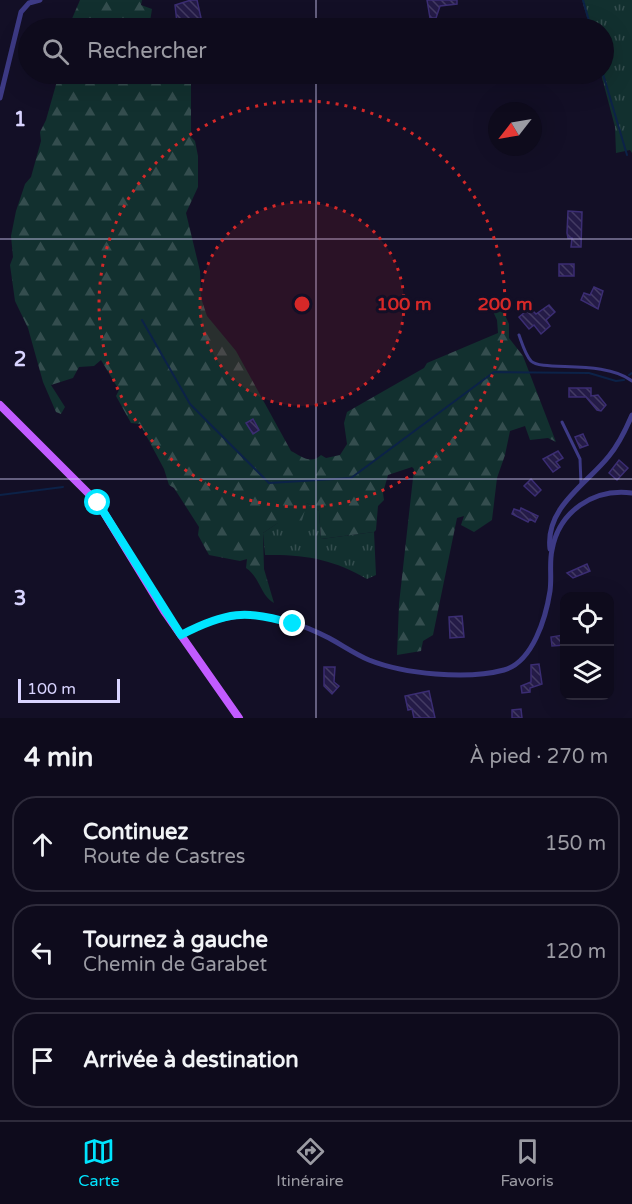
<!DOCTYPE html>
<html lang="fr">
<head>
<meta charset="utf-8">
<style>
  :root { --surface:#0e0b1c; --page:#171425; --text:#f1f3f6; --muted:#9b9ba3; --line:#2e2b3b; --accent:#00e5ff }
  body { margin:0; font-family:"Varela Round",sans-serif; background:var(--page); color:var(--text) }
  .controls { position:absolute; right:18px; bottom:18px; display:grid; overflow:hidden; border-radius:12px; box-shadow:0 6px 24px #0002 }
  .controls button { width:54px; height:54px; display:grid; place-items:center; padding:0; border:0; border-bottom:2px solid var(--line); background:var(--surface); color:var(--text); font:30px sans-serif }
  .compass { position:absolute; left:488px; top:102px; width:54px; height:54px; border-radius:50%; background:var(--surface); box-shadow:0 6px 24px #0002; rotate:239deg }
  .scale { position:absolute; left:18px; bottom:15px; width:102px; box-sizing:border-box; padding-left:6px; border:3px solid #d9d4ff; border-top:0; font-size:16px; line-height:21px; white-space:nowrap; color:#d9d4ff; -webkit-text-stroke:4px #130f26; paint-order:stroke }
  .stop { position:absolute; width:18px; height:18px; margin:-14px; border:4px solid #00e5ff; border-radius:50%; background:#fff }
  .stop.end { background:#00e5ff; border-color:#fff; box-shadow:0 2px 6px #0008 }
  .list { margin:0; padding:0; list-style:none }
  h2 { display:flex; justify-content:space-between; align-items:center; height:78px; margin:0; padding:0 24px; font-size:26px }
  h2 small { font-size:20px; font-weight:400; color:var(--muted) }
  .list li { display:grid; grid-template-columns:39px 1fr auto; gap:18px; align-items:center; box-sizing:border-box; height:96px; margin:0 12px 12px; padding:0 12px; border:2px solid var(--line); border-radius:24px }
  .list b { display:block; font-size:22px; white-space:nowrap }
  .list p { margin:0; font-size:20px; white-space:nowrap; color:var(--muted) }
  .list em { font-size:20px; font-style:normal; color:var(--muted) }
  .icon { flex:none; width:33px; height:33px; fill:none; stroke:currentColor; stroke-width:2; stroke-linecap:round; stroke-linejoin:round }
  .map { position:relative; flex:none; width:632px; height:718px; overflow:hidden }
  .search { position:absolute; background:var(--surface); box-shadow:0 6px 24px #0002; left:18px; right:18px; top:18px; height:66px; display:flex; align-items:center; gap:15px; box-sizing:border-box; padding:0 21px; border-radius:33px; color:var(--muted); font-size:22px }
  .sheet { height:402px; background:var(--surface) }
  nav { display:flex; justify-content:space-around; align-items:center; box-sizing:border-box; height:84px; border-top:2px solid var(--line); background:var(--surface); font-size:16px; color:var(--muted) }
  nav a { display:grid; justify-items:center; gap:3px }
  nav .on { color:var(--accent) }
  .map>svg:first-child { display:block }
  .grass { fill:url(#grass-tufts) }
  .forest { fill:url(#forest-firs) }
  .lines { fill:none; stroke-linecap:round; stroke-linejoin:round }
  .stream { stroke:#0c2248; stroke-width:2 }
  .building { fill:url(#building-back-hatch); stroke:#3b2d73; stroke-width:1.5 }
  .lane { stroke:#3d3a85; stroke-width:3 }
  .street { stroke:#3d3a85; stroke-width:5 }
  .primary { stroke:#c25bff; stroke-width:8 }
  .route { stroke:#00e5ff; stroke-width:8 }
  .grid { fill:none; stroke:#d9d4ff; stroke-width:1.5; stroke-opacity:0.55 }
  .ring { fill:none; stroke:#d62828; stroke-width:3; stroke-dasharray:3 6 }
  .grid-label { font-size:20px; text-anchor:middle; font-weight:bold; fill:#d9d4ff; stroke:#130f26; stroke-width:6; stroke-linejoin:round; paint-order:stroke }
  .centre { fill:#d62828; stroke:#130f26; stroke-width:3 }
  .ring-label { font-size:18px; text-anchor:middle; font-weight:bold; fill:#d62828; stroke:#130f26; stroke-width:6; stroke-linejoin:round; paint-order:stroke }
</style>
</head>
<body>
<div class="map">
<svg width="632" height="718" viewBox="0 0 632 718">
  <defs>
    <pattern id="grass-tufts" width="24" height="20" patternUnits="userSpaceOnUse" patternTransform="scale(1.5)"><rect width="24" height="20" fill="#12302f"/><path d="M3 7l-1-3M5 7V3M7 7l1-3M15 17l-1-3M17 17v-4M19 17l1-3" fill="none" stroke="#344d4e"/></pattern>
    <pattern id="forest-firs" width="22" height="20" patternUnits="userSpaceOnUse" patternTransform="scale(1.5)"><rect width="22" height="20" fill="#12302f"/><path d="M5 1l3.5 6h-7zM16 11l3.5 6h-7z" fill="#344d4e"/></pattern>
    <pattern id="building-back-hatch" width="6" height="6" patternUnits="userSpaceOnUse" patternTransform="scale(1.5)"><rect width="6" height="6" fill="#241b47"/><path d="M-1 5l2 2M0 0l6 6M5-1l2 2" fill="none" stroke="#433b63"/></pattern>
  </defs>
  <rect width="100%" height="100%" fill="#130f26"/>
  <g class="grass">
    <polygon points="582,0 632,0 632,153 630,150 616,153 615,127 601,74 604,74 604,28 590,28"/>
    <path d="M307,503L319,511L321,539L374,532L376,575L367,579C333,559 304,554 265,555L263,533Z"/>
  </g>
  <g class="forest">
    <polygon points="80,0 142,0 141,5 152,9 149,28 68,28"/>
    <path d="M59,74H191V137L195,141L198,156V187L186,213L200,271L201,298L207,316L236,351L291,451C301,456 311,465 321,455L326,458L340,455L347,444L344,423L347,412L424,368L427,363L498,333L497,320L490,305L498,300L509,324V338L523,356L556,442L548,438L530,440L525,426L510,431L505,455L497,478L492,520L474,532L461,525L464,516L457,518L433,635L423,641L421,651L397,655L399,604L414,469L412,467L388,475L383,493L384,500L378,506L376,530L374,532L321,539L319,511L307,503L301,524L278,523L263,533L264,569L274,603C260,595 260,577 246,568L247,559L240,561L209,555L198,535L199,527L174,488L169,485L164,469L140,424L131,423L116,396L119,390L101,360L94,366L79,367L73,378L51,385L65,407L61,414L56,412L43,382L28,328L15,301L10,265L13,257L11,236L16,211L25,184L31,177L41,141L40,132L46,120Z"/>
  </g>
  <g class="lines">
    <g class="stream">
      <polyline points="583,0 591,28"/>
      <polyline points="603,74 627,155"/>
      <polyline points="142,320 190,404 269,483 351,478 494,372 589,373 616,381 624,380"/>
      <polyline points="629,375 632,373"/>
      <polyline points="0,495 63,487"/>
    </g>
  </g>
  <g class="building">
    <polygon points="191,0 197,0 201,18 177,23 175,5"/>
    <polygon points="427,0 457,0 457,4 440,6 436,18 430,18"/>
    <polygon points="568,211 582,212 581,247 571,247 572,238 568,238 567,233"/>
    <rect x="559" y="264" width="15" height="12"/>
    <polygon points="594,287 603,291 598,309 581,300 584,293 590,295"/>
    <polygon points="549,305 555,312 546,320 550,326 541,334 534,325 529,329 519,317 530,308 536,314"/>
    <polygon points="569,388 591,388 591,396 598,395 606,405 601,411 597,410 586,397 569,397"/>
    <polygon points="253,419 259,430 253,434 246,423"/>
    <polygon points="583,434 588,445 580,448 575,437"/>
    <polygon points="558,451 563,458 556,462 560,467 553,472 543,459"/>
    <polygon points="619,460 628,468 617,480 609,473"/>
    <polygon points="531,479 541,490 535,496 524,486"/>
    <polygon points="521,508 538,516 535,522 530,519 528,522 512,514 514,509 520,511"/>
    <polygon points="587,564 590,571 573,578 567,573"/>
    <polygon points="462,616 464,637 450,638 449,617"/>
    <polygon points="563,635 564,645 552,646 551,637"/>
    <polygon points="539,664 542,684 530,688 530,692 522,693 521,686 531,682 531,665"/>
    <polygon points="324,667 335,667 334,682 339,686 332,694 324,686"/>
    <polygon points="429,691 435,718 414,718 412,709 408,710 405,696"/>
    <polygon points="521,709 522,718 512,718 512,710"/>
  </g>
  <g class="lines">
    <g class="lane">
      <path d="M519,335C522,343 525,354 531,361C542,372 604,359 632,381"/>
      <polyline points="562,422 580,459 581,484"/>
    </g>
    <g class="street">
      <polyline points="0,98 21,12 29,3 40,0"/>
      <path d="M550,549C545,507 587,484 609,456C619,444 626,429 632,415"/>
      <path d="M181,635C235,607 274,610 329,638C342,645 355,654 369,660C404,674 467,680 504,670C533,662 546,617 550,591C552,577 549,563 552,550C559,511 594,488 632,493"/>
    </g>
    <polyline class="primary" points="0,405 98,503 164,611 239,718"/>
  </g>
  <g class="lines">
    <path class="route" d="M98,503L181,635C225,612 247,609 293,624"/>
  </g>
  <path class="grid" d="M316,0V28M316,74V718M0,239H632M0,479H632"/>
  <circle cx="302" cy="304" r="102" fill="#d62828" fill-opacity=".12"/>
  <g class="ring">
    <circle cx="302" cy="304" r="102"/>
    <circle cx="302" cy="304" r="203"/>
  </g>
  <g class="grid-label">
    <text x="20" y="126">1</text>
    <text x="20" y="366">2</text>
    <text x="20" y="605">3</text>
  </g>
  <circle cx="302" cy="304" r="9" class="centre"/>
  <g class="ring-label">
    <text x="404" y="310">100 m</text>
    <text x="505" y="310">200 m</text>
  </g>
</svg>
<div class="controls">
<button><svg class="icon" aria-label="locate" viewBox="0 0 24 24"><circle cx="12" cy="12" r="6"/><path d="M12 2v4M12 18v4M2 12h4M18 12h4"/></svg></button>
<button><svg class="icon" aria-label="layers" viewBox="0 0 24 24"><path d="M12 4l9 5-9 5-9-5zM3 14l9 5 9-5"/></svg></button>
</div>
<svg class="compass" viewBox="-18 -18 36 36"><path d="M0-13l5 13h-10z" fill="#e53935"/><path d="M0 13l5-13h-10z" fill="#9b9ba3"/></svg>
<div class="scale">100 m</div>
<div class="stop" style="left:98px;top:503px"></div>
<div class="stop end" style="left:293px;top:624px"></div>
<div class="search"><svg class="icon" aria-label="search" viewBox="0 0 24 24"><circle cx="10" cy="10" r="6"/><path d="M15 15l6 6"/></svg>Rechercher</div>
</div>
<section class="sheet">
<h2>4 min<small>À pied · 270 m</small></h2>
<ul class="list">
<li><svg class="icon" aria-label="ahead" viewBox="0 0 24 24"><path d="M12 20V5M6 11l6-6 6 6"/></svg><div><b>Continuez</b><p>Route de Castres</p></div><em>150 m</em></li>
<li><svg class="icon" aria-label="left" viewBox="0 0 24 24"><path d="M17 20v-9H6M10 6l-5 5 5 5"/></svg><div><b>Tournez à gauche</b><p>Chemin de Garabet</p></div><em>120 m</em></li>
<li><svg class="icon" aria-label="arrive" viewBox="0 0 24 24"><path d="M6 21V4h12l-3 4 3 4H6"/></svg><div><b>Arrivée à destination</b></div></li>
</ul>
</section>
<nav>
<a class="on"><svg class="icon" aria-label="map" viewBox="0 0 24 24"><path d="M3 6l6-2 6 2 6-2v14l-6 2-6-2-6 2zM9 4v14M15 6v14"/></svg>Carte</a>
<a><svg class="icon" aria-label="directions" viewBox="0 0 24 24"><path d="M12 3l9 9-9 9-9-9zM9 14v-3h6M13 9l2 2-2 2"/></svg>Itinéraire</a>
<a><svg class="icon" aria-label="saved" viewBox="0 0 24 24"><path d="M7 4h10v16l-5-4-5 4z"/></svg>Favoris</a>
</nav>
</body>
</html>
